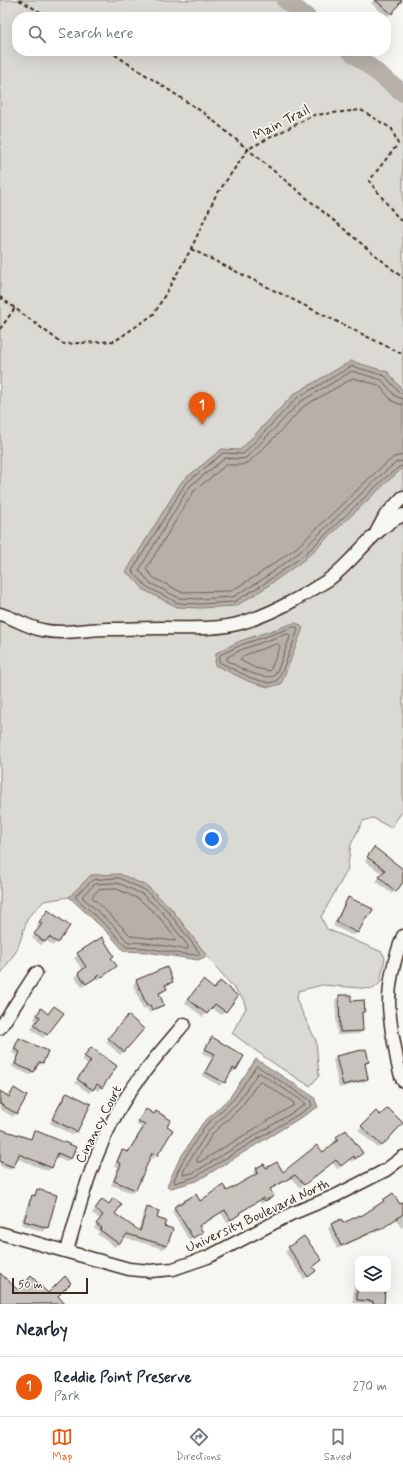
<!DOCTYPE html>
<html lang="en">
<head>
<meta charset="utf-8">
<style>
  :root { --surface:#fff; --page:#f6f6f7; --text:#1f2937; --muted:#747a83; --line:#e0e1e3; --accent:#ea580c }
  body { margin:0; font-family:Mynerve,sans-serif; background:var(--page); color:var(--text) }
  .controls { position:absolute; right:12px; bottom:12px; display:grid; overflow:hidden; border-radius:8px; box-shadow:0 4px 16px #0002 }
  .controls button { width:36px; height:36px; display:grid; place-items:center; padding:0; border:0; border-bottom:1px solid var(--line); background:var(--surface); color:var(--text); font:20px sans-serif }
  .scale { position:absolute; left:12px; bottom:10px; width:76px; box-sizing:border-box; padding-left:4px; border:2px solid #3b2a1e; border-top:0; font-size:11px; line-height:14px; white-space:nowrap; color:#3b2a1e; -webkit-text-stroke:3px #f6f6f2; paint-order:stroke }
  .you { position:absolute; left:212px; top:839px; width:14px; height:14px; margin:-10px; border:3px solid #fff; border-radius:50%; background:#1a73e8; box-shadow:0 0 0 6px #1a73e833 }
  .badge { display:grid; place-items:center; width:26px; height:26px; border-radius:50%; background:var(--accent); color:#fff; font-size:13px; font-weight:700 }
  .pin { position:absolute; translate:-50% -33px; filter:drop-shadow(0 1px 2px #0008) }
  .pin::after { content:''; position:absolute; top:21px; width:14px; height:12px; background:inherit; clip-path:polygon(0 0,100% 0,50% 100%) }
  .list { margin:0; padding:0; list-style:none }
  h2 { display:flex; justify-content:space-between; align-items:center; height:52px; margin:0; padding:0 16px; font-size:17px }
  h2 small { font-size:13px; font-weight:400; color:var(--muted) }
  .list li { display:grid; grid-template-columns:26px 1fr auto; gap:12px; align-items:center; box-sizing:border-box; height:60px; padding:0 16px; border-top:1px solid var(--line) }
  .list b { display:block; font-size:15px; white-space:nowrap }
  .list p { margin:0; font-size:13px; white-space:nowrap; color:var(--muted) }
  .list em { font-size:13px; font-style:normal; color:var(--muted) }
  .icon { flex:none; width:22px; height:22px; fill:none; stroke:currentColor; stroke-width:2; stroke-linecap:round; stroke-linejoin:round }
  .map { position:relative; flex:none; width:403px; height:1304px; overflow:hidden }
  .search { position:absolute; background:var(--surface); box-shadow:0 4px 16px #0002; left:12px; right:12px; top:12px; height:44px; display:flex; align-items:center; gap:10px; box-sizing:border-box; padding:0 14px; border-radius:16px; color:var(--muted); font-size:15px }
  .sheet { height:112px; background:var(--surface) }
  nav { display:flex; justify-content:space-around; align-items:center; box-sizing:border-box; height:56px; border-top:1px solid var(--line); background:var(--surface); font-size:11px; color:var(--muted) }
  nav a { display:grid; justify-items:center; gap:2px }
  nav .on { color:var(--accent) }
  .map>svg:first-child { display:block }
  .green { fill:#dad9d3; stroke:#8a8278 }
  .water { fill:#b6b0a9; stroke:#857a71 }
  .shadow { fill:#0003 }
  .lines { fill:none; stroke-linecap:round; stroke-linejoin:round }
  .shore { stroke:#6c6056; stroke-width:1 }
  .river { stroke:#b6b0a9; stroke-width:18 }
  .building { fill:#c8c3be; stroke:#3b2a1e }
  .street-casing { stroke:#3b2a1e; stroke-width:15 }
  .path { stroke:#3b2a1e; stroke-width:2; stroke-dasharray:4 3; stroke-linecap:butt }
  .street { stroke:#f6f6f2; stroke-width:12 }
  .labels { text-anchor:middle; stroke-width:3.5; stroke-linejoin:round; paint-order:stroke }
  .street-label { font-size:14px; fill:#3b2a1e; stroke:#f6f6f2 }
</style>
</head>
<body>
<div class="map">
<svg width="403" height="1304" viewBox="0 0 403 1304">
  <rect width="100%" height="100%" fill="#f6f6f2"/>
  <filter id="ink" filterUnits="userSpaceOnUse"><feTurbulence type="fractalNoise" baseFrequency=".025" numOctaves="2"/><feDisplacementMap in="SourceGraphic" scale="8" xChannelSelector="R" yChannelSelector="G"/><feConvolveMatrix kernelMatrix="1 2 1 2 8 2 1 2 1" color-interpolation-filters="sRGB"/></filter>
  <g filter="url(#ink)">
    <path class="green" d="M0,0H285L307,17H17V51H350L403,93V810L391,828L373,818L363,821L351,844L347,871L321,917L327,929L382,952L385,958L380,983L373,989L322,985L298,991L297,1001L316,1041L319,1076L310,1086C282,1070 257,1052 232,1033L246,1008L243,999L207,956L170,907L91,875L69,897L44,901L28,917L17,950L0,975Z"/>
    <g class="water">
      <polygon points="351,361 388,372 403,391 403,468 387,482 305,559 265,588 236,606 200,608 177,607 144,590 136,580 126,572 182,481 222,449 240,450 294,394"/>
      <polygon points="294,623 299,624 303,628 281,684 269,687 250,682 215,665 216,653 240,641"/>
      <polygon points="120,874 147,886 170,907 207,956 198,960 146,952 124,951 108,933 69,897 91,875"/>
      <polygon points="256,1059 314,1097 318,1107 197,1181 171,1188 167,1186 179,1160 202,1124 230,1097"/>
    </g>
    <g class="shadow">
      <polygon points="374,0 397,0 391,13 387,17 371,3"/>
      <polygon points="371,852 403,877 403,881 392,894 376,881 382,874 365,861"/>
      <polygon points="348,898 368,916 354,936 333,926 345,902"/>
      <polygon points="48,911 68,926 53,946 46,940 41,945 32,938 39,928 36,926"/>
      <polygon points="102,938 111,958 112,969 98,980 97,978 82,987 75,977 83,971 74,958"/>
      <polygon points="167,968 172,982 165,987 166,989 162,993 158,994 163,1005 159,1008 149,1013 147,1008 143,1009 133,985 136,981"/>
      <polygon points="199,985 213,990 237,996 221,1015 211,1007 203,1017 185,1003"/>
      <polygon points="339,996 364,1011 361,1014 362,1031 359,1034 337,1035 335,1000"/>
      <polygon points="38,1013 48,1014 63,1013 43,1038 31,1029 37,1021 34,1019"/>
      <polygon points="124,1020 124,1051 120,1055 106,1042"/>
      <polygon points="20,1039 47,1051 42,1063 38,1066 36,1066 34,1072 30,1075 12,1067 17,1055 12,1053 16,1043"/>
      <polygon points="212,1039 243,1056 235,1070 232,1073 230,1072 220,1086 202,1076 212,1058 202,1053"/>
      <polygon points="91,1049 101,1087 98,1091 94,1088 89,1093 75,1083 88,1065 82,1060"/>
      <polygon points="337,1057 368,1062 364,1066 367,1079 363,1082 339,1088 333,1060"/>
      <polygon points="14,1089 16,1113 13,1117 0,1109 0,1092 8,1097"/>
      <polygon points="67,1093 76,1131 72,1135 50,1123 63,1096"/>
      <polygon points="146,1110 154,1115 166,1126 156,1155 153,1159 149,1156 135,1190 132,1193 111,1185 118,1167 114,1166 119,1155 123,1151 127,1153 142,1128 136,1124"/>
      <polygon points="376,1112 380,1117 402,1123 378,1148 358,1130"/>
      <polygon points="0,1130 29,1140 35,1132 70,1158 67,1162 55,1157 52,1167 48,1171 16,1158 14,1166 10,1170 0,1166"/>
      <polygon points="345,1131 359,1156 351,1162 350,1159 337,1169 332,1162 300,1188 291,1178 270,1190 273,1196 269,1199 261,1204 259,1201 238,1213 235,1218 227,1223 221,1213 199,1227 202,1231 189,1240 172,1211 175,1208 199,1202 226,1193 255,1176 253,1172 263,1165 266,1170 283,1174 323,1154 335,1144 333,1142"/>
      <polygon points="38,1190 56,1196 47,1228 43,1232 21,1224 29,1200"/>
      <polygon points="113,1199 114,1214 138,1231 144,1212 148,1209 156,1219 167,1246 163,1249 123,1237 115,1247 97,1234 99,1232 94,1228 100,1219 92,1213 102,1201 108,1205"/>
      <polygon points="384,1201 400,1206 403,1203 403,1227 401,1228 396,1219 376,1233 375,1232 337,1249 328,1228 332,1225 343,1224 361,1218"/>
      <polygon points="304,1237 321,1260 312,1267 315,1271 304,1279 285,1252"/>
      <polygon points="358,1280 358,1289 384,1289 383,1304 353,1303 354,1284"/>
    </g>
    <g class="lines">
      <g class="shore">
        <polyline points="403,394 399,392 385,376 352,366 297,398 243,454 223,453 185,484 132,571 147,587 178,603 200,604 234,602 262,585 303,556 384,479 399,467 403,466"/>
        <polyline points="403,399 395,396 382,380 352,371 300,402 246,458 240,459 225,458 189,487 139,570 150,583 179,598 199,599 233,597 260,581 300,552 381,475 397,462 403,461"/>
        <polyline points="403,405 392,401 379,385 353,378 304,406 276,436 249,462 241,465 226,465 194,491 146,569 154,578 181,592 231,591 256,576 296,548 377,471 394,457 403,455"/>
        <polygon points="294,627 297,627 298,630 283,669 277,681 269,683 251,678 219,662 220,655 241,645"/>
        <path d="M287,634L289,635L290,637L279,667L274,676C261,680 237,667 227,660V657L243,649Z"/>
        <polygon points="277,644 279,645 280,647 270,671 255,668 240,660 241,658 245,655"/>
        <polygon points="119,878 145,890 167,910 199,952 199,955 182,954 146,948 126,947 111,930 76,898 76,895 93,880"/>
        <polygon points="118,883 142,894 163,913 188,946 188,949 183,949 147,943 128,942 114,926 83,898 83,895 95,884"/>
        <polygon points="117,889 139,899 159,917 175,938 175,941 131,936 92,897 98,890"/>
        <polygon points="257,1066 310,1100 312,1106 195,1177 175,1183 174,1180 182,1162 205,1126 234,1099"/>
        <polygon points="258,1073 260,1073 304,1102 305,1105 193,1173 184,1175 183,1173 187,1164 209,1130 237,1103"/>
        <polygon points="260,1081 293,1102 294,1105 200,1162 197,1162 197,1159 213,1133 241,1107"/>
      </g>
      <g class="river">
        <polyline points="285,0 307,17"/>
        <polyline points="350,51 403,93"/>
      </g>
    </g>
    <g class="building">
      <polygon points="375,0 402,0 392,14"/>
      <polygon points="374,847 403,869 403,882 396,892 379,877 385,870 367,857"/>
      <polygon points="348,897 373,909 369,917 367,916 358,933 336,922"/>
      <polygon points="48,910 70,926 58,943 49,937 45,942 34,934 42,924 39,922"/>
      <polygon points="102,937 114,956 111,958 117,966 102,977 100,975 86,984 78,973 86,967 77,953"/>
      <polygon points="167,967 173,982 165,985 167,989 159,993 164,1005 152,1010 150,1005 147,1006 136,980"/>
      <polygon points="203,980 214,989 220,981 238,996 226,1012 215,1004 207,1014 188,999"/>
      <polygon points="339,995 351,995 351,1001 364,1000 365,1012 362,1012 363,1031 340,1032"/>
      <polygon points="54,1006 64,1013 47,1035 34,1025 40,1017 37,1015 41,1008 48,1014"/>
      <polygon points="128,1015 144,1029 124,1052 108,1038"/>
      <polygon points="212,1037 244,1056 236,1070 233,1068 225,1083 205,1072 215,1054 205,1049"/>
      <polygon points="19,1038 48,1051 43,1063 39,1062 34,1072 15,1064 20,1052 14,1049"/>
      <polygon points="91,1047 117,1066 102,1088 97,1084 93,1090 77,1079 91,1061 84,1056"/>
      <polygon points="366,1049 369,1062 365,1063 368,1079 343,1085 336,1056"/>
      <polygon points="14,1088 27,1096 17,1114 0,1104 0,1091 9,1097"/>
      <polygon points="67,1092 91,1104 77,1132 52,1119"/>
      <polygon points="388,1108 403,1123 382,1146 361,1126 376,1111 380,1115"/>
      <polygon points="146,1109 154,1114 156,1111 171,1120 167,1126 173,1130 157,1156 152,1153 136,1190 114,1181 121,1164 117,1162 122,1150 128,1152 145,1125 138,1121"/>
      <polygon points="0,1129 31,1139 34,1130 76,1147 71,1159 58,1153 52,1168 19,1154 14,1167 0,1162"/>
      <polygon points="346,1130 363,1153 355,1159 354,1156 341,1166 336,1160 304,1185 295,1175 270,1189 274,1196 265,1201 263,1198 239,1213 240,1214 231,1220 225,1210 199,1226 203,1232 193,1238 174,1207 196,1194 200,1201 223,1185 227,1191 258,1173 256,1168 264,1164 266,1168 277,1162 283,1172 317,1145 323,1152 338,1140 336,1137"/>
      <polygon points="37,1189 57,1195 48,1228 24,1221 32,1195 35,1196"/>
      <polygon points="393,1193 400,1204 403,1202 403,1214 380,1230 379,1229 341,1246 331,1224 341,1219 343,1223 360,1215 361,1216 384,1201 383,1200"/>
      <polygon points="113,1198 122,1204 115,1214 140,1231 147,1207 159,1211 157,1218 166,1221 164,1226 173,1229 167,1246 127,1234 119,1244 100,1230 102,1228 96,1224 103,1215 95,1209 102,1199 109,1204"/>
      <polygon points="304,1236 322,1260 313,1267 316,1271 308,1277 288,1247"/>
      <polygon points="0,1273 18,1290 31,1276 48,1293 65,1276 71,1283 58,1296 65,1304 0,1304"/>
      <polygon points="357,1289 385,1289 384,1304 373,1304 373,1301 357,1300"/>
    </g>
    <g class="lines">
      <g class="street-casing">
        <g id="street">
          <polyline points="377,531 385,516 403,497"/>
          <path d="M0,614C14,618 27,627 42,630C64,635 86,629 108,629C127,629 145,628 163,628C189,628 216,630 241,623C272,614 301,597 328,580C355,561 372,529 403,515"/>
          <path d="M403,936C395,957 389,979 389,1002C389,1017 392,1033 395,1048C397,1059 398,1071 403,1081"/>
          <polyline points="0,1028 36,973"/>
          <polyline points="0,1233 129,1269 150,1271 173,1269 208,1257 291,1214 337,1195 386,1170 403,1157"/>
          <path d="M67,1251C81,1200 93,1155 119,1109C137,1078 161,1051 184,1024"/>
        </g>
      </g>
      <g class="path">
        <polyline points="19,0 49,17"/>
        <polyline points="109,51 204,113 403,278"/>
        <polyline points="191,249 400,353 403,348"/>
        <polyline points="0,297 63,344 115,341 154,314 191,249 215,197 248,149 314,115 361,110 392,129 398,144 369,181 403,224"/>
        <polyline points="0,329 15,308"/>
      </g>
      <use href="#street" class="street"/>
    </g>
  </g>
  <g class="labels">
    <g class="street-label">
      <text transform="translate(281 122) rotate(-27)" y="5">Main Trail</text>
      <text transform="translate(98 1124) rotate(-63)" y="5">Cinancy Court</text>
      <text transform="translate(257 1215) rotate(-25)" y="5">University Boulevard North</text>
    </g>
  </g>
</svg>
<div class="controls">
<button><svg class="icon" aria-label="layers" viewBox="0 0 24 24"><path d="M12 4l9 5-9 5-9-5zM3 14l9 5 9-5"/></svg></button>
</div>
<div class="scale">50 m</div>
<div class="you"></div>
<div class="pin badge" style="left:202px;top:425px">1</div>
<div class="search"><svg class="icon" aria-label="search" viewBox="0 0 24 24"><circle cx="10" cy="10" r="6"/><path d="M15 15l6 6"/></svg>Search here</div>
</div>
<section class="sheet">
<h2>Nearby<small></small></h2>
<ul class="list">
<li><span class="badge">1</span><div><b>Reddie Point Preserve</b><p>Park</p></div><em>270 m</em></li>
</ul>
</section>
<nav>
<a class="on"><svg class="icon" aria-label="map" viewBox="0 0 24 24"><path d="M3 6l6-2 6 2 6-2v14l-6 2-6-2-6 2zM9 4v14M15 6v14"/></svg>Map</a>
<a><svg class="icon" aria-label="directions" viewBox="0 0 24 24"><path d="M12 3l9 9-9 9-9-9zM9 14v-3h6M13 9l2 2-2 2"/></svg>Directions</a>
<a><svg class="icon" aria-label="saved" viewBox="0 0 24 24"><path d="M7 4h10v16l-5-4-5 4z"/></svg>Saved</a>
</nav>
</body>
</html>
